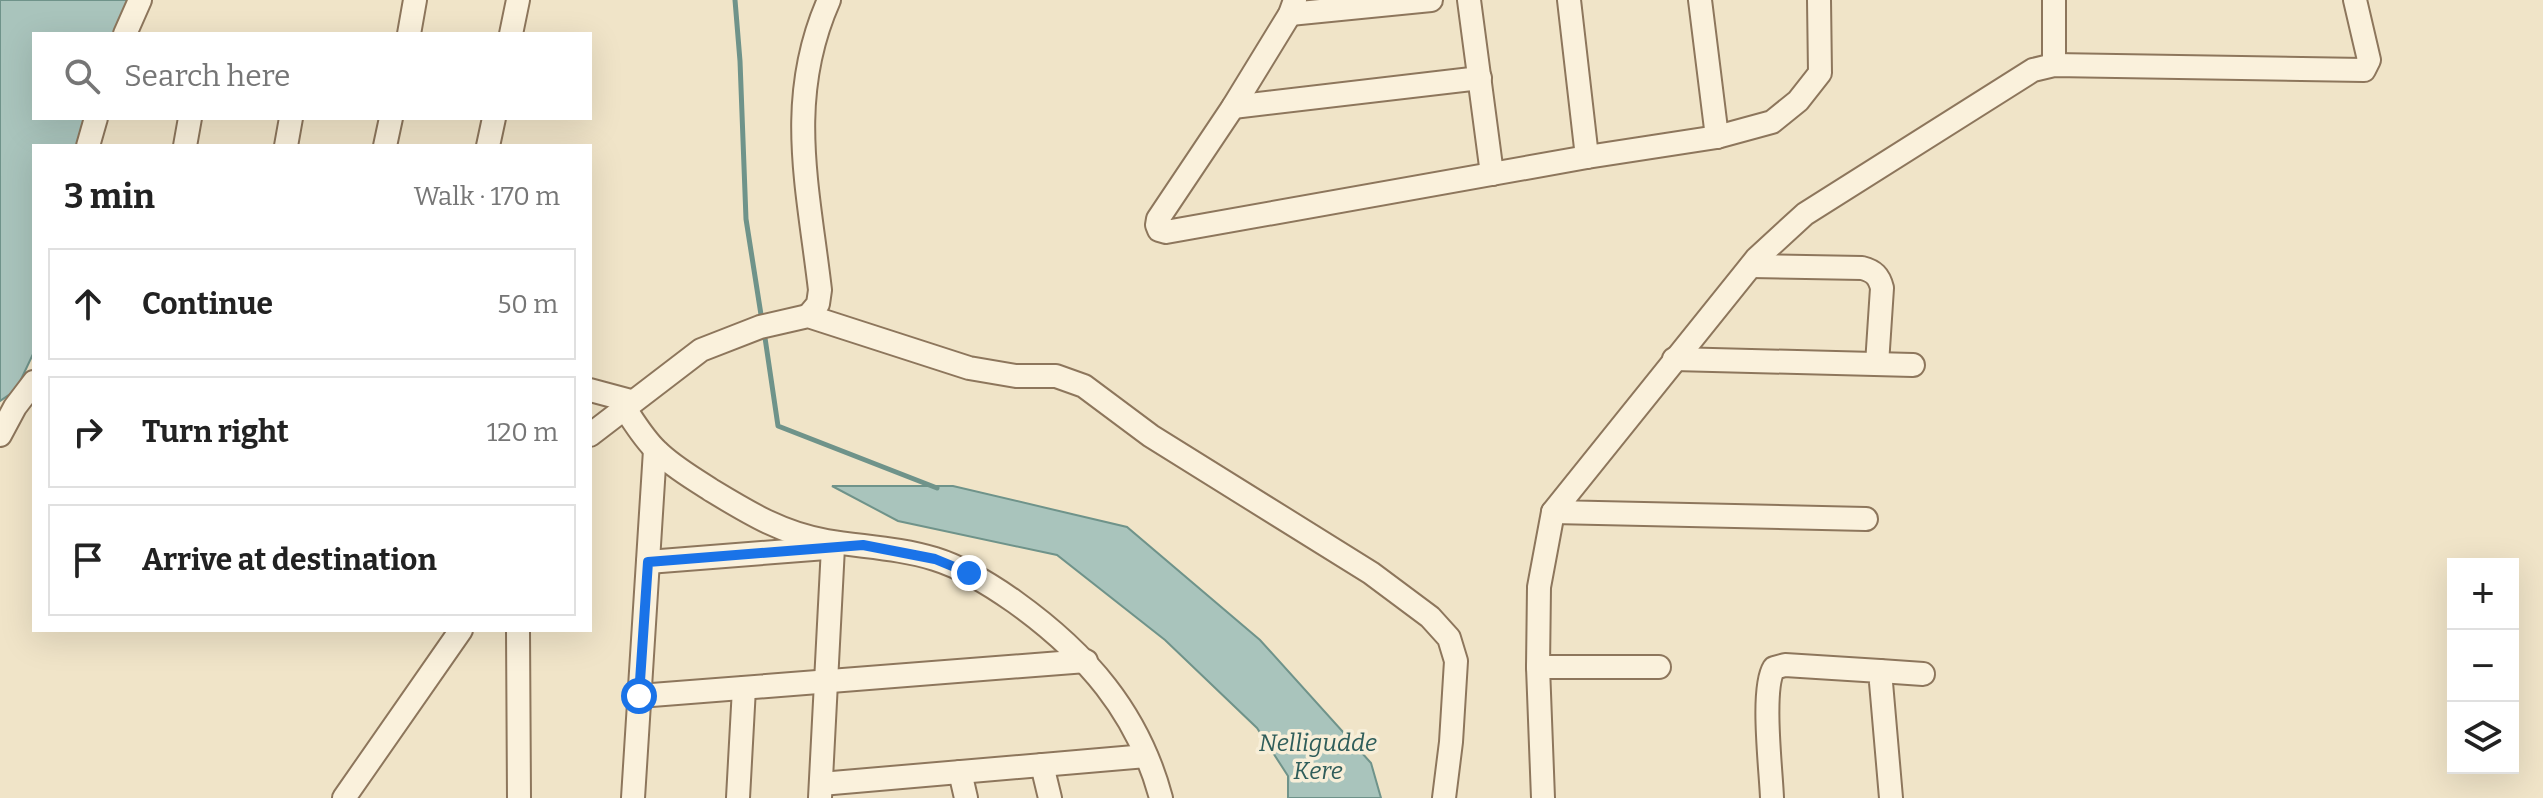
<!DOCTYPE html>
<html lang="en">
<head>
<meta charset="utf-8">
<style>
  :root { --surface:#fff; --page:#f6f6f6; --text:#222; --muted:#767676; --line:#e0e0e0 }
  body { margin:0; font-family:Bitter,serif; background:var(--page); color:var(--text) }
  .controls { position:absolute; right:24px; bottom:24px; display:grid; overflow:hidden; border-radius:0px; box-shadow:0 8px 32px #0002 }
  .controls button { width:72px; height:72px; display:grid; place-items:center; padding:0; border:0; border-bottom:2px solid var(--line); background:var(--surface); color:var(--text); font:40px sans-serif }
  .stop { position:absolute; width:24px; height:24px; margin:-18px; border:6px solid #1a73e8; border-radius:50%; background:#fff }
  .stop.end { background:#1a73e8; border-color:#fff; box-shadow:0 2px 8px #0008 }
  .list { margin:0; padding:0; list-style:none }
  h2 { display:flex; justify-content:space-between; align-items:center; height:104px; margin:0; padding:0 32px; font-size:34px }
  h2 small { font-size:26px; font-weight:400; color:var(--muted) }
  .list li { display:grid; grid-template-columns:52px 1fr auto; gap:24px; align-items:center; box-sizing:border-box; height:112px; margin:0 16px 16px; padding:0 16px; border:2px solid var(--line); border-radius:0px }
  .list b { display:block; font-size:30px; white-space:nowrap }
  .list em { font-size:26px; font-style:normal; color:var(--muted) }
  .icon { flex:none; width:44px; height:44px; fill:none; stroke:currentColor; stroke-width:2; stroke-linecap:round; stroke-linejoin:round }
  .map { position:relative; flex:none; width:2543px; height:798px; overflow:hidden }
  .search { position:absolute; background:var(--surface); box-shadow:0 8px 32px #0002; left:32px; top:32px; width:560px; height:88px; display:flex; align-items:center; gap:20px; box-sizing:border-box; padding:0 28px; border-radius:0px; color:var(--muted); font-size:30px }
  .panel { position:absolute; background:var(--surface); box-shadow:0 8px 32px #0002; left:32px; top:144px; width:560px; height:488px; border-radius:0px }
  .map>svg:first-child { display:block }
  .water { fill:#a9c4bc; stroke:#6f938a; stroke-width:2 }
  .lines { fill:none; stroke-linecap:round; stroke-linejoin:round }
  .stream { stroke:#6f938a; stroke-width:5 }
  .minor-casing { stroke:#8d765c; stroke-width:26 }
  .minor { stroke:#faf1dc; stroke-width:22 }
  .route { stroke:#1a73e8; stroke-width:10 }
  .labels { text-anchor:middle; stroke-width:7; stroke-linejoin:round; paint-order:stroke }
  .water-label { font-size:24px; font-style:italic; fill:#2f5d5a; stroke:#f7eed8 }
</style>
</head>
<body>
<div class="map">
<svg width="2543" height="798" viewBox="0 0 2543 798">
  <rect width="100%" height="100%" fill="#f0e4c8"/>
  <g class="water">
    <polygon points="0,0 128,0 115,34 34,34 34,118 85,118 80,146 34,146 34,352 16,390 0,401"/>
    <polygon points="832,486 953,486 1127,527 1260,640 1371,763 1381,798 1288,798 1288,776 1257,728 1165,640 1057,555 898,521"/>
  </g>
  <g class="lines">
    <g class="stream">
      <polyline points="735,0 740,61 746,219 762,321"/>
      <polyline points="764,331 778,426 937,488"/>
    </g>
    <g class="minor-casing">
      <g id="minor">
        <polyline points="1295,0 1290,14 1233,107 1158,219 1157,225 1159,230 1166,232 1587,157 1717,137 1772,122 1798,101 1820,73 1819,0"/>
        <polyline points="1469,0 1492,174"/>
        <polyline points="1569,0 1587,157"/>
        <polyline points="1700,0 1717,137"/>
        <polyline points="1290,14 1431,0"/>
        <polyline points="125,34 140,0"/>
        <polyline points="409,34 415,0"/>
        <polyline points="511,34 518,0"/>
        <polyline points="2054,65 2054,0"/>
        <polyline points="1233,107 1480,78"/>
        <polyline points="88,146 96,118"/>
        <polyline points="185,146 190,118"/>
        <polyline points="286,146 291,118"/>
        <polyline points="385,146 391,118"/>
        <polyline points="488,146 494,118"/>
        <path d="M1751,266L1862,268C1874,271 1879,276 1882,288L1877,364"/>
        <path d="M808,316L818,304L820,290C808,187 785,99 829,0"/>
        <polyline points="1674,359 1913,365"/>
        <polyline points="590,390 631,401"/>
        <path d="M624,407C634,422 644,439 657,451C673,467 693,478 711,490C749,513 783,534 827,541C863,547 900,548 935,559C964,568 991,585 1015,602C1086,653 1138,712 1161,798"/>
        <polyline points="0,435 15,407 34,382"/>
        <polyline points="590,435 701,350 760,327 808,316 969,368 1016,376 1056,376 1084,386 1151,436 1371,573 1430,617 1449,638 1456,661 1451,742 1444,798"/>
        <polyline points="1866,519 1553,512 1757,258 1805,214 2033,70 2054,65 2364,70 2369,60 2355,0"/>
        <polyline points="648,562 826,548"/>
        <polyline points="518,630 519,798"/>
        <polyline points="1538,667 1659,667"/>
        <polyline points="1880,671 1923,674"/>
        <polyline points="639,696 1086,661"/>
        <polyline points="1042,765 1050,798"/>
        <polyline points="960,772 966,798"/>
        <polyline points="821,784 1146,756"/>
        <polyline points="344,798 461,630"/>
        <polyline points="633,798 655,450"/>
        <polyline points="738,798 744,688"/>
        <polyline points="820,798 833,547"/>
        <polyline points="1543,798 1538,667 1539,587 1553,512"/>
        <path d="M1772,798C1771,770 1761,689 1774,668L1785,665L1880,671L1891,798"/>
      </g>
    </g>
    <use href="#minor" class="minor"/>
  </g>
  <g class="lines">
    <polyline class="route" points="639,696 648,562 863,545 935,559 969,573"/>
  </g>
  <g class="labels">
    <g class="water-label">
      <text x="1318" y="751">Nelligudde<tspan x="1318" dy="28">Kere</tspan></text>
    </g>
  </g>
</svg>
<div class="controls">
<button>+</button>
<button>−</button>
<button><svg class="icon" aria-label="layers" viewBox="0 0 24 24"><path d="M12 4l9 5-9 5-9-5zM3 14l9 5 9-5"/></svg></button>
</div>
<div class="stop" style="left:639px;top:696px"></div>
<div class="stop end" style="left:969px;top:573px"></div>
<div class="search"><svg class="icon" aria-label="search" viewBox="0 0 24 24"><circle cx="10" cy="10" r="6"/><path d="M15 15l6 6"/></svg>Search here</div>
<section class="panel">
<h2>3 min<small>Walk · 170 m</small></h2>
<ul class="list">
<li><svg class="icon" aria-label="ahead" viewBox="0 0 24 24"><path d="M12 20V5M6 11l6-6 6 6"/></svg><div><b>Continue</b></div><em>50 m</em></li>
<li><svg class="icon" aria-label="right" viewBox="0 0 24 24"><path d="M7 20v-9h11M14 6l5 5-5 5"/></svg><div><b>Turn right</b></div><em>120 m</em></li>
<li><svg class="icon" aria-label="arrive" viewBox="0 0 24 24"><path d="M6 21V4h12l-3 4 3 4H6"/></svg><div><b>Arrive at destination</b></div></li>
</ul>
</section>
</div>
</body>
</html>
